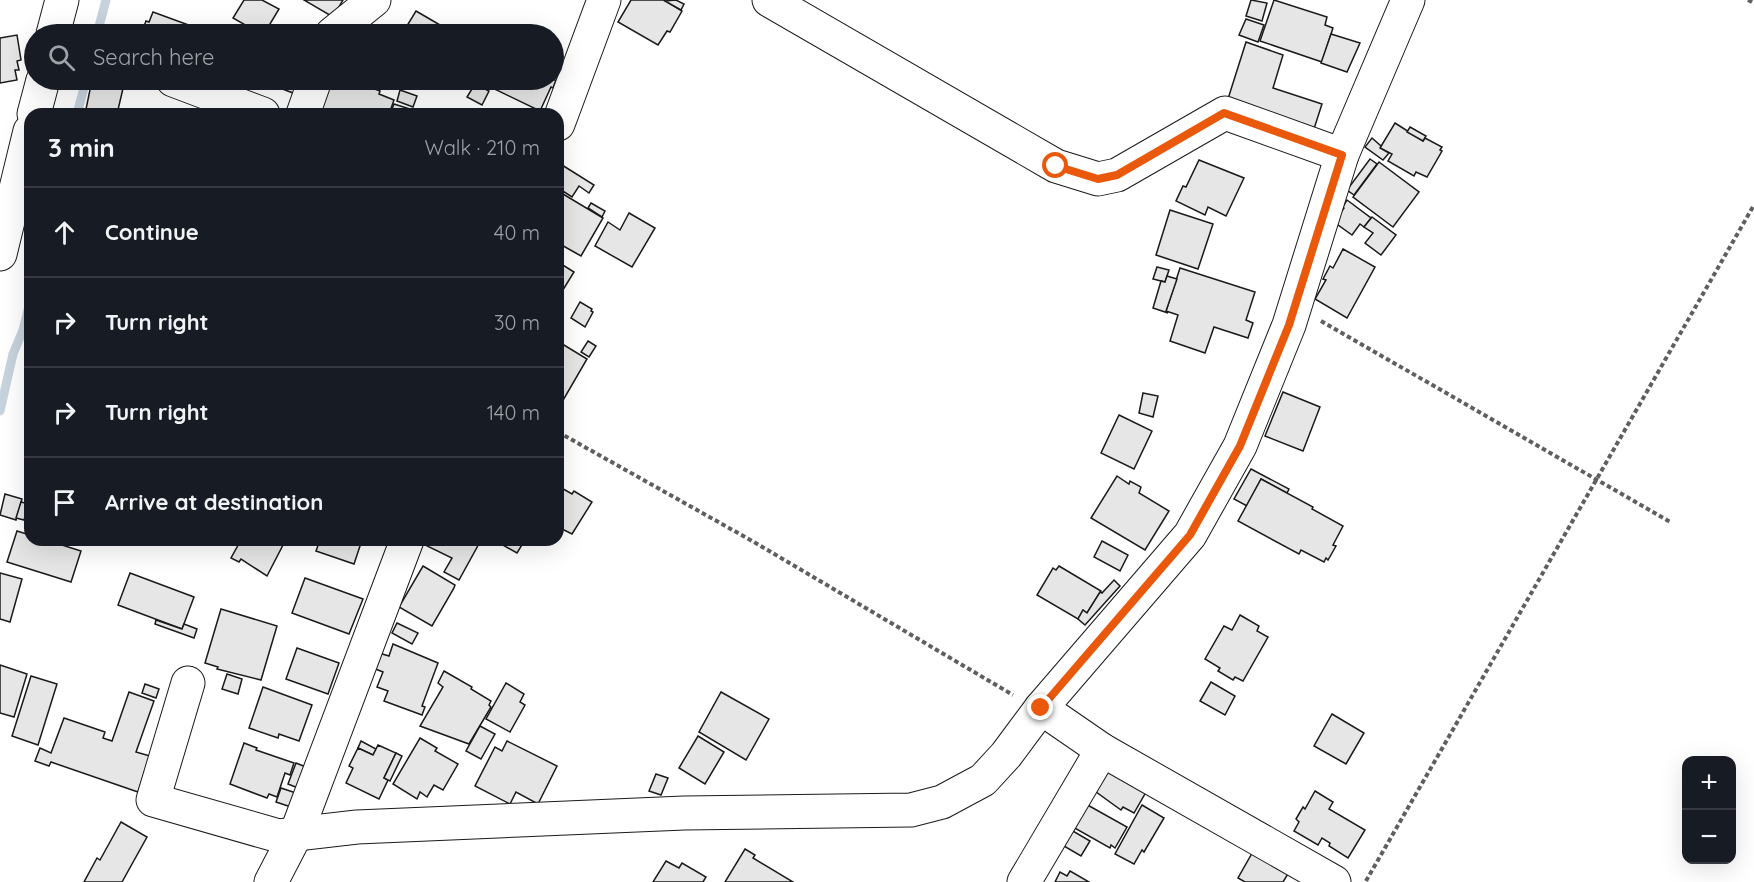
<!DOCTYPE html>
<html lang="en">
<head>
<meta charset="utf-8">
<style>
  :root { --surface:#171b24; --page:#20242c; --text:#f1f3f6; --muted:#9ea1a6; --line:#363941 }
  body { margin:0; font-family:Quicksand,sans-serif; background:var(--page); color:var(--text) }
  .controls { position:absolute; right:18px; bottom:18px; display:grid; overflow:hidden; border-radius:12px; box-shadow:0 6px 24px #0002 }
  .controls button { width:54px; height:54px; display:grid; place-items:center; padding:0; border:0; border-bottom:2px solid var(--line); background:var(--surface); color:var(--text); font:30px sans-serif }
  .stop { position:absolute; width:18px; height:18px; margin:-14px; border:4px solid #ea580c; border-radius:50%; background:#fff }
  .stop.end { background:#ea580c; border-color:#fff; box-shadow:0 2px 6px #0008 }
  .list { margin:0; padding:0; list-style:none }
  h2 { display:flex; justify-content:space-between; align-items:center; height:78px; margin:0; padding:0 24px; font-size:26px }
  h2 small { font-size:20px; font-weight:400; color:var(--muted) }
  .list li { display:grid; grid-template-columns:39px 1fr auto; gap:18px; align-items:center; box-sizing:border-box; height:90px; padding:0 24px; border-top:2px solid var(--line) }
  .list b { display:block; font-size:22px; white-space:nowrap }
  .list em { font-size:20px; font-style:normal; color:var(--muted) }
  .icon { flex:none; width:33px; height:33px; fill:none; stroke:currentColor; stroke-width:2; stroke-linecap:round; stroke-linejoin:round }
  .map { position:relative; flex:none; width:1754px; height:882px; overflow:hidden }
  .search { position:absolute; background:var(--surface); box-shadow:0 6px 24px #0002; left:24px; top:24px; width:540px; height:66px; display:flex; align-items:center; gap:15px; box-sizing:border-box; padding:0 21px; border-radius:33px; color:var(--muted); font-size:22px }
  .panel { position:absolute; background:var(--surface); box-shadow:0 6px 24px #0002; left:24px; top:108px; width:540px; height:438px; border-radius:18px }
  .map>svg:first-child { display:block }
  .lines { fill:none; stroke-linecap:round; stroke-linejoin:round }
  .stream { stroke:#c6d2dc; stroke-width:9 }
  .building { fill:#e6e6e6; stroke:#1a1a1a; stroke-width:1.5 }
  .minor-casing { stroke:#1a1a1a; stroke-width:35 }
  .path { stroke:#5f5f5f; stroke-width:4; stroke-dasharray:4.5 3; stroke-linecap:butt }
  .minor { stroke:#fff; stroke-width:33 }
  .route { stroke:#ea580c; stroke-width:8 }
</style>
</head>
<body>
<div class="map">
<svg width="1754" height="882" viewBox="0 0 1754 882">
  <rect width="100%" height="100%" fill="#fff"/>
  <g class="lines">
    <g class="stream">
      <polyline points="97,34 106,0"/>
      <polyline points="77,114 86,80"/>
      <polyline points="0,411 13,354 23,330 30,302"/>
    </g>
  </g>
  <g class="building">
    <polygon points="244,0 262,0 279,9 264,34 261,34 233,18"/>
    <polygon points="304,0 343,0 333,17"/>
    <polygon points="631,0 664,0 682,11 670,32 667,31 658,45 618,22"/>
    <polygon points="676,0 684,4 681,10 665,1"/>
    <polygon points="1251,0 1267,3 1262,21 1246,16"/>
    <polygon points="1274,0 1327,17 1325,25 1333,28 1322,62 1260,41"/>
    <polygon points="416,11 452,32 450,34 402,34"/>
    <polygon points="153,12 194,27 192,34 141,34 146,21 149,22"/>
    <polygon points="1246,19 1264,25 1258,42 1239,35"/>
    <polygon points="1331,34 1360,43 1347,72 1321,63"/>
    <polygon points="17,35 21,60 17,61 19,70 15,70 17,80 0,83 0,38"/>
    <polygon points="1246,42 1283,55 1273,88 1322,104 1312,135 1227,102"/>
    <polygon points="554,66 560,69 553,88 551,87 540,111 476,80 554,80"/>
    <polygon points="92,80 125,80 117,114 85,114"/>
    <polygon points="267,80 303,80 293,93 280,88 281,85"/>
    <polygon points="329,80 336,80 345,83 347,80 351,80 380,91 379,94 394,100 389,114 316,114"/>
    <polygon points="359,80 382,80 379,87"/>
    <polygon points="475,84 489,91 482,105 467,97"/>
    <polygon points="400,90 417,96 413,107 397,101"/>
    <polygon points="394,104 410,109 409,114 390,114"/>
    <polygon points="1395,123 1423,141 1425,138 1442,147 1440,150 1442,151 1427,177 1416,172 1414,176 1388,161 1392,154 1380,148"/>
    <polygon points="1410,127 1426,136 1423,141 1407,132"/>
    <polygon points="1372,138 1381,146 1380,148 1389,153 1383,160 1365,147"/>
    <polygon points="1370,159 1377,164 1354,195 1347,190"/>
    <polygon points="1199,160 1244,178 1226,216 1208,207 1205,215 1176,201 1183,186 1186,187"/>
    <polygon points="1379,162 1419,192 1393,227 1353,197"/>
    <polygon points="562,165 594,185 589,193 579,186 572,197 558,188 558,172"/>
    <polygon points="558,191 603,218 581,256 558,243"/>
    <polygon points="1347,200 1371,218 1364,227 1360,224 1352,235 1334,222 1344,208 1343,207"/>
    <polygon points="591,203 605,211 602,217 588,208"/>
    <polygon points="1170,210 1213,224 1198,269 1156,255"/>
    <polygon points="629,213 655,228 632,267 595,246 608,222 620,230"/>
    <polygon points="1372,217 1396,235 1381,255 1365,243 1373,233 1364,227"/>
    <polygon points="1343,249 1375,267 1347,318 1315,299 1326,280 1323,279 1330,266 1333,268"/>
    <polygon points="558,262 574,272 558,298"/>
    <polygon points="1157,267 1169,270 1165,282 1153,279"/>
    <polygon points="1180,268 1255,292 1246,320 1253,323 1248,338 1214,327 1205,353 1170,341 1178,315 1166,311"/>
    <polygon points="1167,276 1177,279 1166,311 1168,313 1153,308 1161,281 1165,282"/>
    <polygon points="580,302 592,309 591,311 593,312 585,327 571,318"/>
    <polygon points="588,341 596,346 589,357 581,352"/>
    <polygon points="559,342 587,359 558,409 558,343"/>
    <polygon points="1283,392 1320,407 1303,451 1265,436"/>
    <polygon points="1143,393 1158,396 1153,417 1139,413"/>
    <polygon points="1119,415 1152,431 1134,469 1101,453"/>
    <polygon points="1251,469 1289,489 1287,493 1261,479 1247,506 1234,499"/>
    <polygon points="1117,476 1129,484 1130,481 1141,487 1139,493 1169,511 1145,550 1091,518"/>
    <polygon points="1261,479 1313,507 1312,509 1343,526 1333,545 1336,546 1328,560 1326,558 1324,562 1301,550 1299,554 1238,521"/>
    <polygon points="558,486 572,494 574,491 592,502 572,534 558,527"/>
    <polygon points="5,494 22,499 16,520 0,515"/>
    <polygon points="21,502 29,504 24,520 16,518"/>
    <polygon points="17,531 30,535 30,540 46,540 81,551 71,582 7,562"/>
    <polygon points="241,540 283,540 281,544 283,545 267,576 241,559 239,562 231,558"/>
    <polygon points="320,540 362,540 354,564 316,551"/>
    <polygon points="425,540 481,540 459,580 444,572 452,558 423,544"/>
    <polygon points="494,540 525,540 517,553"/>
    <polygon points="1102,541 1128,555 1120,571 1094,557"/>
    <polygon points="423,566 455,585 454,588 432,626 399,607"/>
    <polygon points="1059,566 1101,591 1087,613 1083,610 1078,619 1037,595 1053,568 1056,570"/>
    <polygon points="0,573 22,579 10,622 0,619"/>
    <polygon points="130,573 194,597 182,629 118,605"/>
    <polygon points="305,578 363,599 349,634 292,613"/>
    <polygon points="1114,580 1120,586 1085,625 1078,619 1083,610 1087,613 1100,592 1102,593"/>
    <polygon points="221,609 277,626 261,680 217,669 218,667 205,663"/>
    <polygon points="1240,615 1259,626 1257,631 1268,637 1243,681 1235,677 1233,680 1218,671 1220,668 1205,659 1224,626 1232,630"/>
    <polygon points="156,620 182,629 184,624 197,629 194,638 155,624"/>
    <polygon points="397,623 418,633 412,644 392,633"/>
    <polygon points="393,644 438,663 422,706 425,707 422,715 384,701 388,691 377,687 383,672 373,668 379,653 389,656"/>
    <polygon points="297,648 339,663 328,694 286,679"/>
    <polygon points="0,665 27,674 14,717 0,713"/>
    <polygon points="444,671 472,687 471,689 491,701 489,705 491,707 469,744 420,726 443,687 438,683"/>
    <polygon points="227,674 242,679 238,694 222,689"/>
    <polygon points="31,676 57,684 38,745 12,736"/>
    <polygon points="1211,682 1235,696 1225,715 1200,701"/>
    <polygon points="506,683 524,694 520,702 525,705 510,732 486,719"/>
    <polygon points="145,684 159,689 156,698 142,693"/>
    <polygon points="263,687 312,705 299,741 279,734 278,738 249,728"/>
    <polygon points="129,692 154,701 136,752 150,756 138,792 51,762 49,766 35,761 40,748 51,753 64,718 105,732 103,738 112,741"/>
    <polygon points="721,692 769,719 746,760 699,732"/>
    <polygon points="1332,714 1364,733 1346,764 1314,746"/>
    <polygon points="480,726 495,734 481,759 466,751"/>
    <polygon points="698,736 724,752 705,784 679,768"/>
    <polygon points="420,738 437,748 435,751 458,764 443,790 434,785 427,797 420,792 417,799 393,784"/>
    <polygon points="361,741 376,749 373,755 358,748"/>
    <polygon points="507,741 557,766 538,804 516,792 510,804 475,786 495,747 502,751"/>
    <polygon points="244,743 257,748 256,750 294,763 290,775 285,773 277,797 269,794 267,798 230,784"/>
    <polygon points="378,745 396,753 384,778 388,780 379,799 346,783 353,768 349,766 358,748 373,755"/>
    <polygon points="396,753 402,756 390,781 384,778"/>
    <polygon points="296,763 306,767 298,788 288,784"/>
    <polygon points="1104,767 1146,792 1134,813 1123,807 1121,810 1092,789"/>
    <polygon points="656,774 668,778 661,795 649,791"/>
    <polygon points="281,788 296,793 291,807 276,802"/>
    <polygon points="1315,791 1333,802 1329,809 1365,830 1348,858 1329,846 1330,843 1322,838 1318,845 1294,831 1299,822 1296,819 1303,807 1305,809"/>
    <polygon points="1084,803 1127,827 1115,848 1111,845 1110,848 1071,826"/>
    <polygon points="1142,805 1164,818 1144,852 1142,850 1134,864 1115,854"/>
    <polygon points="121,822 147,837 122,882 84,882 97,858 100,860"/>
    <polygon points="1066,827 1090,841 1081,856 1057,842"/>
    <polygon points="1255,848 1291,869 1283,882 1245,882 1238,878"/>
    <polygon points="745,849 755,855 753,858 793,882 725,882"/>
    <polygon points="666,861 679,868 682,863 706,877 703,882 653,882"/>
    <polygon points="1070,871 1089,882 1055,882 1060,872 1067,876"/>
  </g>
  <g class="lines">
    <g class="minor-casing">
      <g id="minor">
        <polyline points="769,0 1056,166 1098,179 1117,175 1225,113 1342,155"/>
        <polyline points="53,34 62,0"/>
        <polyline points="332,34 374,0"/>
        <polyline points="173,80 263,114"/>
        <polyline points="34,114 43,80"/>
        <polyline points="303,114 315,80"/>
        <polyline points="558,124 604,0"/>
        <polyline points="0,254 30,131"/>
        <polyline points="188,683 153,800 279,836 357,827 684,813 911,810 942,802 983,780 1006,755 1041,708 1190,535 1240,446 1289,325 1342,155 1408,0"/>
        <polyline points="1041,708 1102,750 1334,882"/>
        <polyline points="271,882 296,834 407,540"/>
        <polyline points="1024,882 1102,750"/>
      </g>
    </g>
    <g class="path">
      <polyline points="1748,0 1754,3"/>
      <polyline points="1321,321 1672,523"/>
      <polyline points="558,432 754,542 1013,695"/>
      <polyline points="1366,881 1754,205"/>
    </g>
    <use href="#minor" class="minor"/>
  </g>
  <g class="lines">
    <polyline class="route" points="1041,708 1190,535 1240,446 1289,325 1342,155 1224,113 1117,175 1098,179 1056,166"/>
  </g>
</svg>
<div class="controls">
<button>+</button>
<button>−</button>
</div>
<div class="stop" style="left:1056px;top:166px"></div>
<div class="stop end" style="left:1041px;top:708px"></div>
<div class="search"><svg class="icon" aria-label="search" viewBox="0 0 24 24"><circle cx="10" cy="10" r="6"/><path d="M15 15l6 6"/></svg>Search here</div>
<section class="panel">
<h2>3 min<small>Walk · 210 m</small></h2>
<ul class="list">
<li><svg class="icon" aria-label="ahead" viewBox="0 0 24 24"><path d="M12 20V5M6 11l6-6 6 6"/></svg><div><b>Continue</b></div><em>40 m</em></li>
<li><svg class="icon" aria-label="right" viewBox="0 0 24 24"><path d="M7 20v-9h11M14 6l5 5-5 5"/></svg><div><b>Turn right</b></div><em>30 m</em></li>
<li><svg class="icon" aria-label="right" viewBox="0 0 24 24"><path d="M7 20v-9h11M14 6l5 5-5 5"/></svg><div><b>Turn right</b></div><em>140 m</em></li>
<li><svg class="icon" aria-label="arrive" viewBox="0 0 24 24"><path d="M6 21V4h12l-3 4 3 4H6"/></svg><div><b>Arrive at destination</b></div></li>
</ul>
</section>
</div>
</body>
</html>
